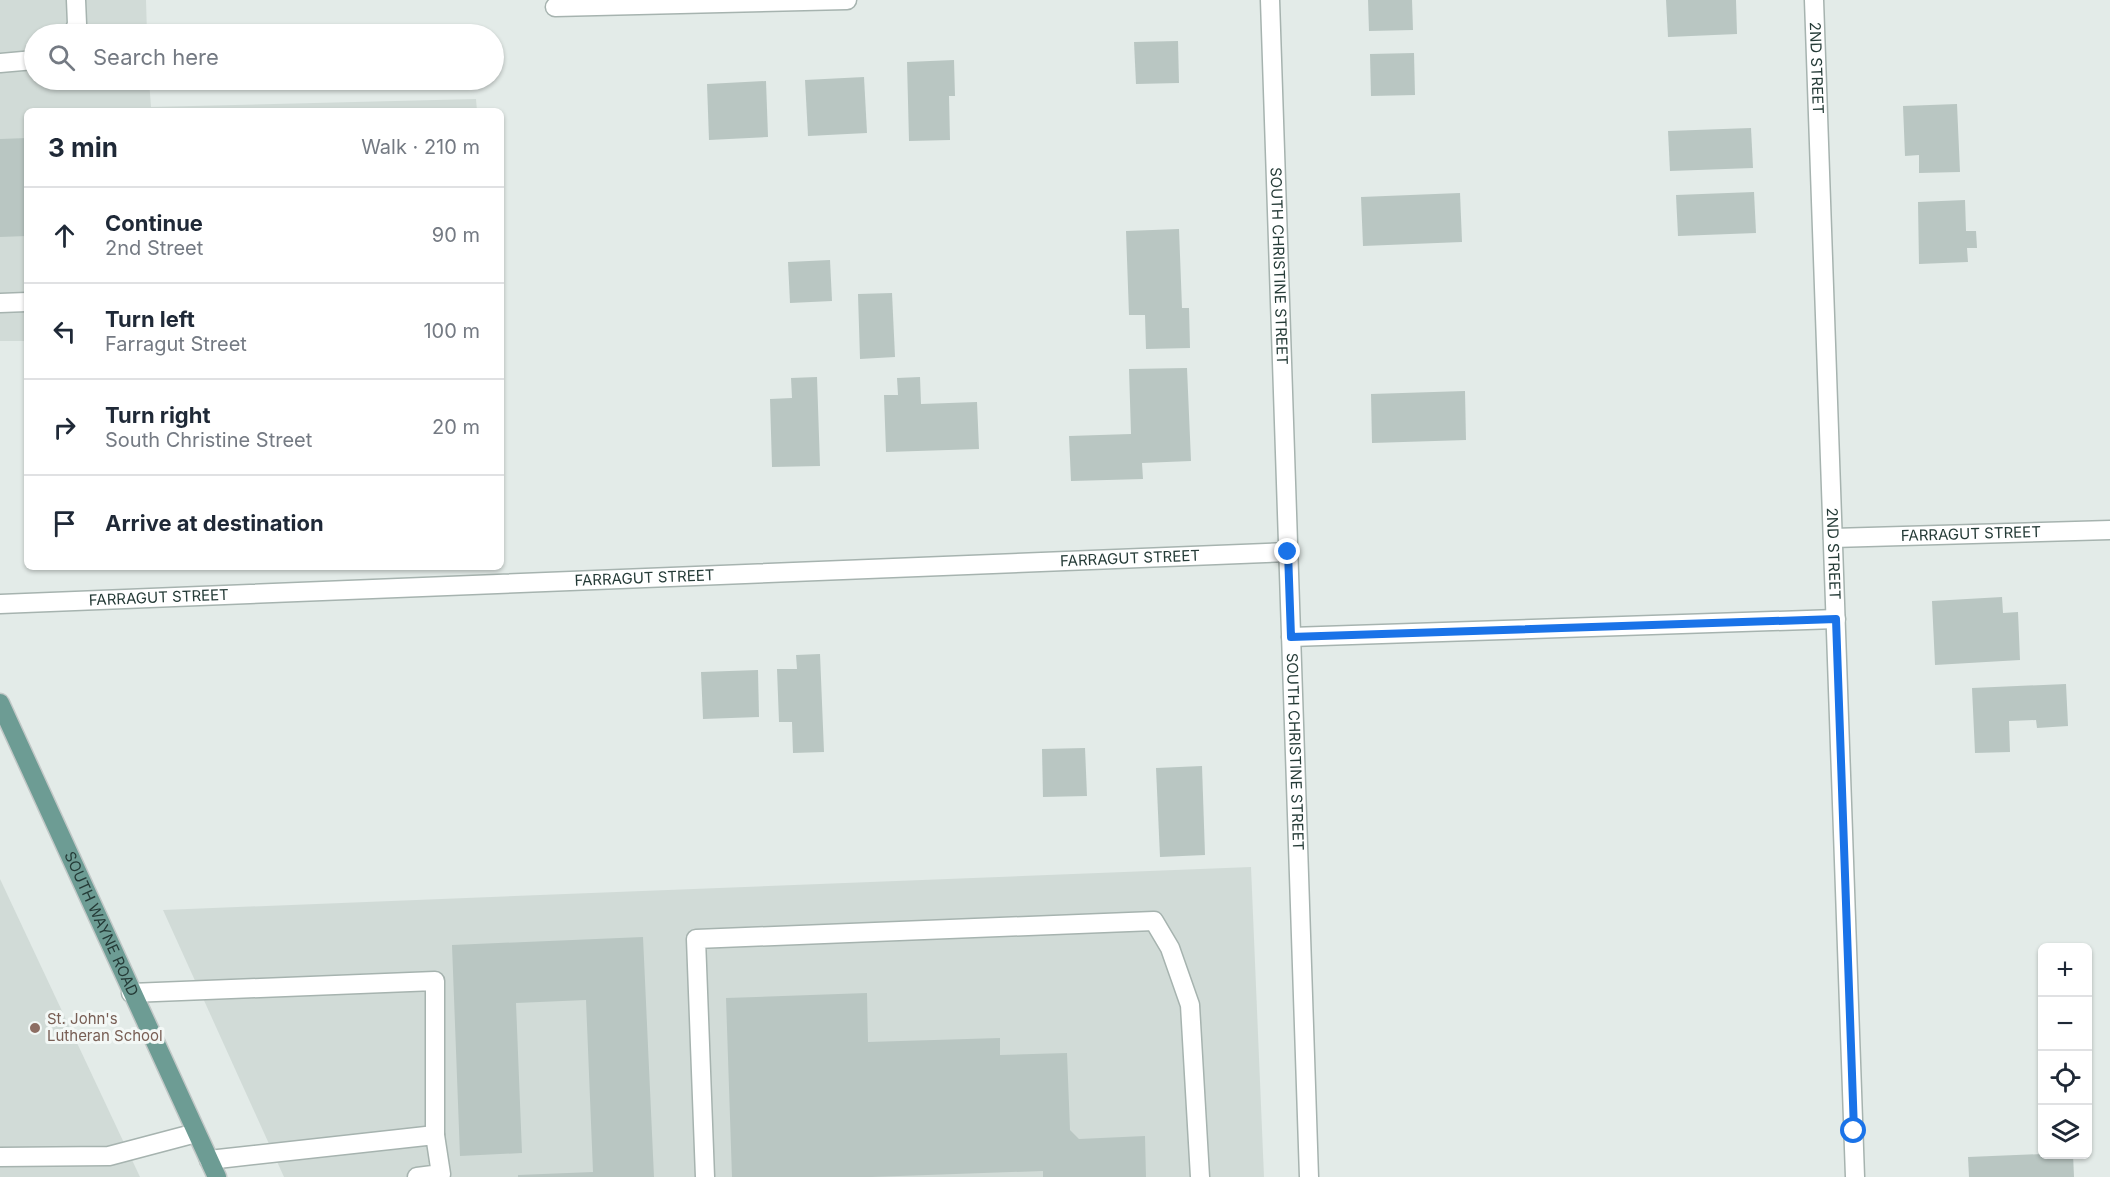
<!DOCTYPE html>
<html lang="en">
<head>
<meta charset="utf-8">
<style>
  :root { --surface:#fff; --page:#f6f6f7; --text:#1f2937; --muted:#747a83; --line:#e0e1e3 }
  body { margin:0; font-family:Inter,sans-serif; background:var(--page); color:var(--text) }
  .controls { position:absolute; right:18px; bottom:18px; display:grid; overflow:hidden; border-radius:9px; box-shadow:0 2px 4px #0004 }
  .controls button { width:54px; height:54px; display:grid; place-items:center; padding:0; border:0; border-bottom:2px solid var(--line); background:var(--surface); color:var(--text); font:30px sans-serif }
  .stop { position:absolute; width:18px; height:18px; margin:-14px; border:4px solid #1a73e8; border-radius:50%; background:#fff }
  .stop.end { background:#1a73e8; border-color:#fff; box-shadow:0 2px 6px #0008 }
  .list { margin:0; padding:0; list-style:none }
  h2 { display:flex; justify-content:space-between; align-items:center; height:78px; margin:0; padding:0 24px; font-size:26px }
  h2 small { font-size:20px; font-weight:400; color:var(--muted) }
  .list li { display:grid; grid-template-columns:39px 1fr auto; gap:18px; align-items:center; box-sizing:border-box; height:96px; padding:0 24px; border-top:2px solid var(--line) }
  .list b { display:block; font-size:22px; white-space:nowrap }
  .list p { margin:0; font-size:20px; white-space:nowrap; color:var(--muted) }
  .list em { font-size:20px; font-style:normal; color:var(--muted) }
  .icon { flex:none; width:33px; height:33px; fill:none; stroke:currentColor; stroke-width:2; stroke-linecap:round; stroke-linejoin:round }
  .map { position:relative; flex:none; width:2110px; height:1177px; overflow:hidden }
  .search { position:absolute; background:var(--surface); box-shadow:0 2px 4px #0004; left:24px; top:24px; width:480px; height:66px; display:flex; align-items:center; gap:15px; box-sizing:border-box; padding:0 21px; border-radius:33px; color:var(--muted); font-size:22px }
  .panel { position:absolute; background:var(--surface); box-shadow:0 2px 4px #0004; left:24px; top:108px; width:480px; height:462px; border-radius:9px }
  .map>svg:first-child { display:block }
  .built { fill:#d1dbd7 }
  .building { fill:#b9c6c2 }
  .lines { fill:none; stroke-linecap:round; stroke-linejoin:round }
  .minor-casing { stroke:#a6b3af; stroke-width:21 }
  .major-casing { stroke:#c2c8c7; stroke-width:21 }
  .minor { stroke:#fff; stroke-width:18 }
  .major { stroke:#6d9c94; stroke-width:18 }
  .route { stroke:#1a73e8; stroke-width:8 }
  .education-dot { fill:#8d6e63; stroke:#f3f8f6; stroke-width:2 }
  .labels { text-anchor:middle; stroke-width:6; stroke-linejoin:round; paint-order:stroke }
  .street-label { font-size:15px; fill:#253b37; stroke:#f3f8f6 }
  .education-label { font-size:15px; fill:#785e54; stroke:#f3f8f6; text-anchor:start }
</style>
</head>
<body>
<div class="map">
<svg width="2110" height="1177" viewBox="0 0 2110 1177">
  <rect width="100%" height="100%" fill="#e3ebe8"/>
  <g class="built">
    <polygon points="0,0 146,0 147,34 34,34 34,80 149,80 151,107 476,99 477,111 27,111 27,341 0,341"/>
    <polygon points="1251,867 1264,1177 284,1177 163,910"/>
    <polygon points="0,879 140,1177 0,1177"/>
  </g>
  <g class="building">
    <polygon points="1368,0 1412,0 1413,30 1369,31"/>
    <polygon points="1666,0 1736,0 1737,34 1668,37"/>
    <polygon points="1178,41 1179,83 1136,84 1134,42"/>
    <polygon points="1414,53 1415,95 1371,96 1370,54"/>
    <polygon points="954,60 955,96 949,96 950,140 909,141 907,62"/>
    <polygon points="864,77 867,133 808,136 805,80"/>
    <polygon points="766,81 768,137 709,140 707,84"/>
    <polygon points="1957,104 1960,172 1919,173 1919,155 1905,156 1903,106"/>
    <polygon points="1751,128 1753,168 1670,171 1668,131"/>
    <polygon points="27,138 27,236 0,237 0,139"/>
    <polygon points="1754,192 1756,233 1678,236 1676,195"/>
    <polygon points="1460,193 1462,242 1363,246 1361,197"/>
    <polygon points="1965,200 1966,231 1976,231 1977,248 1967,248 1968,262 1919,264 1918,202"/>
    <polygon points="1179,229 1182,308 1189,308 1190,348 1146,349 1145,315 1129,315 1126,231"/>
    <polygon points="830,260 832,301 790,303 788,262"/>
    <polygon points="892,293 895,357 860,359 858,294"/>
    <polygon points="1187,368 1191,461 1142,463 1143,479 1071,481 1069,436 1131,434 1129,369"/>
    <polygon points="817,377 820,466 772,467 770,399 792,398 791,378"/>
    <polygon points="920,377 921,404 977,402 979,449 886,452 884,395 898,395 897,378"/>
    <polygon points="1465,391 1466,440 1372,443 1371,394"/>
    <polygon points="2002,597 2003,613 2018,612 2020,660 1935,665 1932,601"/>
    <polygon points="820,654 824,752 793,753 792,722 779,722 777,669 797,669 796,655"/>
    <polygon points="758,670 759,717 703,719 701,672"/>
    <polygon points="2066,684 2068,726 2037,728 2036,720 2009,721 2010,752 1975,753 1972,688"/>
    <polygon points="1085,748 1087,796 1043,797 1042,749"/>
    <polygon points="1202,766 1205,855 1160,857 1156,768"/>
    <polygon points="643,937 654,1177 518,1177 518,1175 593,1172 586,1000 516,1003 522,1153 460,1156 452,945"/>
    <polygon points="867,993 868,1042 1000,1038 1000,1055 1067,1053 1070,1130 1079,1139 1145,1136 1146,1177 1043,1177 1043,1171 871,1177 732,1177 726,998"/>
    <polygon points="2042,1154 2073,1154 2074,1177 1969,1177 1968,1157"/>
  </g>
  <g class="lines">
    <g class="minor-casing">
      <g id="minor">
        <path id="s1" d="M1270,0L1309,1177"/>
        <path id="s2" d="M1814,0L1855,1177"/>
        <polyline points="555,7 847,0"/>
        <polyline points="73,34 77,24 76,0"/>
        <polyline points="0,63 34,60"/>
        <polyline points="0,303 27,302"/>
        <path id="s3" d="M1833,538L2110,530"/>
        <path id="s4" d="M0,604L1288,552"/>
        <polyline points="1291,637 1836,619"/>
        <polyline points="131,993 435,981 435,1135"/>
        <polyline points="0,1157 109,1156 196,1133"/>
        <polyline points="209,1160 435,1135 441,1174 417,1177"/>
        <polyline points="705,1177 696,939 1154,921 1170,948 1190,1005 1200,1177"/>
      </g>
    </g>
    <g class="major-casing">
      <g id="major">
        <path id="s5" d="M0,703L217,1177"/>
      </g>
    </g>
    <use href="#minor" class="minor"/>
    <use href="#major" class="major"/>
  </g>
  <g class="lines">
    <polyline class="route" points="1288,552 1291,637 1836,619 1854,1131"/>
  </g>
  <circle class="education-dot" cx="35" cy="1028" r="6"/>
  <g class="labels">
    <g class="street-label">
      <text dy="5" stroke="none"><textPath href="#s2" startOffset="68">2ND STREET</textPath></text>
      <text dy="5" stroke="none"><textPath href="#s1" startOffset="266">SOUTH CHRISTINE STREET</textPath></text>
      <text dy="5" stroke="none"><textPath href="#s3" startOffset="138">FARRAGUT STREET</textPath></text>
      <text dy="5" stroke="none"><textPath href="#s2" startOffset="554">2ND STREET</textPath></text>
      <text dy="5" stroke="none"><textPath href="#s4" startOffset="1131">FARRAGUT STREET</textPath></text>
      <text dy="5" stroke="none"><textPath href="#s4" startOffset="645">FARRAGUT STREET</textPath></text>
      <text dy="5" stroke="none"><textPath href="#s4" startOffset="159">FARRAGUT STREET</textPath></text>
      <text dy="5" stroke="none"><textPath href="#s1" startOffset="752">SOUTH CHRISTINE STREET</textPath></text>
      <text dy="5" stroke="none"><textPath href="#s5" startOffset="243">SOUTH WAYNE ROAD</textPath></text>
    </g>
    <g class="education-label">
      <text x="47" y="1024">St. John's<tspan x="47" dy="17">Lutheran School</tspan></text>
    </g>
  </g>
</svg>
<div class="controls">
<button>+</button>
<button>−</button>
<button><svg class="icon" aria-label="locate" viewBox="0 0 24 24"><circle cx="12" cy="12" r="6"/><path d="M12 2v4M12 18v4M2 12h4M18 12h4"/></svg></button>
<button><svg class="icon" aria-label="layers" viewBox="0 0 24 24"><path d="M12 4l9 5-9 5-9-5zM3 14l9 5 9-5"/></svg></button>
</div>
<div class="stop" style="left:1854px;top:1131px"></div>
<div class="stop end" style="left:1288px;top:552px"></div>
<div class="search"><svg class="icon" aria-label="search" viewBox="0 0 24 24"><circle cx="10" cy="10" r="6"/><path d="M15 15l6 6"/></svg>Search here</div>
<section class="panel">
<h2>3 min<small>Walk · 210 m</small></h2>
<ul class="list">
<li><svg class="icon" aria-label="ahead" viewBox="0 0 24 24"><path d="M12 20V5M6 11l6-6 6 6"/></svg><div><b>Continue</b><p>2nd Street</p></div><em>90 m</em></li>
<li><svg class="icon" aria-label="left" viewBox="0 0 24 24"><path d="M17 20v-9H6M10 6l-5 5 5 5"/></svg><div><b>Turn left</b><p>Farragut Street</p></div><em>100 m</em></li>
<li><svg class="icon" aria-label="right" viewBox="0 0 24 24"><path d="M7 20v-9h11M14 6l5 5-5 5"/></svg><div><b>Turn right</b><p>South Christine Street</p></div><em>20 m</em></li>
<li><svg class="icon" aria-label="arrive" viewBox="0 0 24 24"><path d="M6 21V4h12l-3 4 3 4H6"/></svg><div><b>Arrive at destination</b></div></li>
</ul>
</section>
</div>
</body>
</html>
